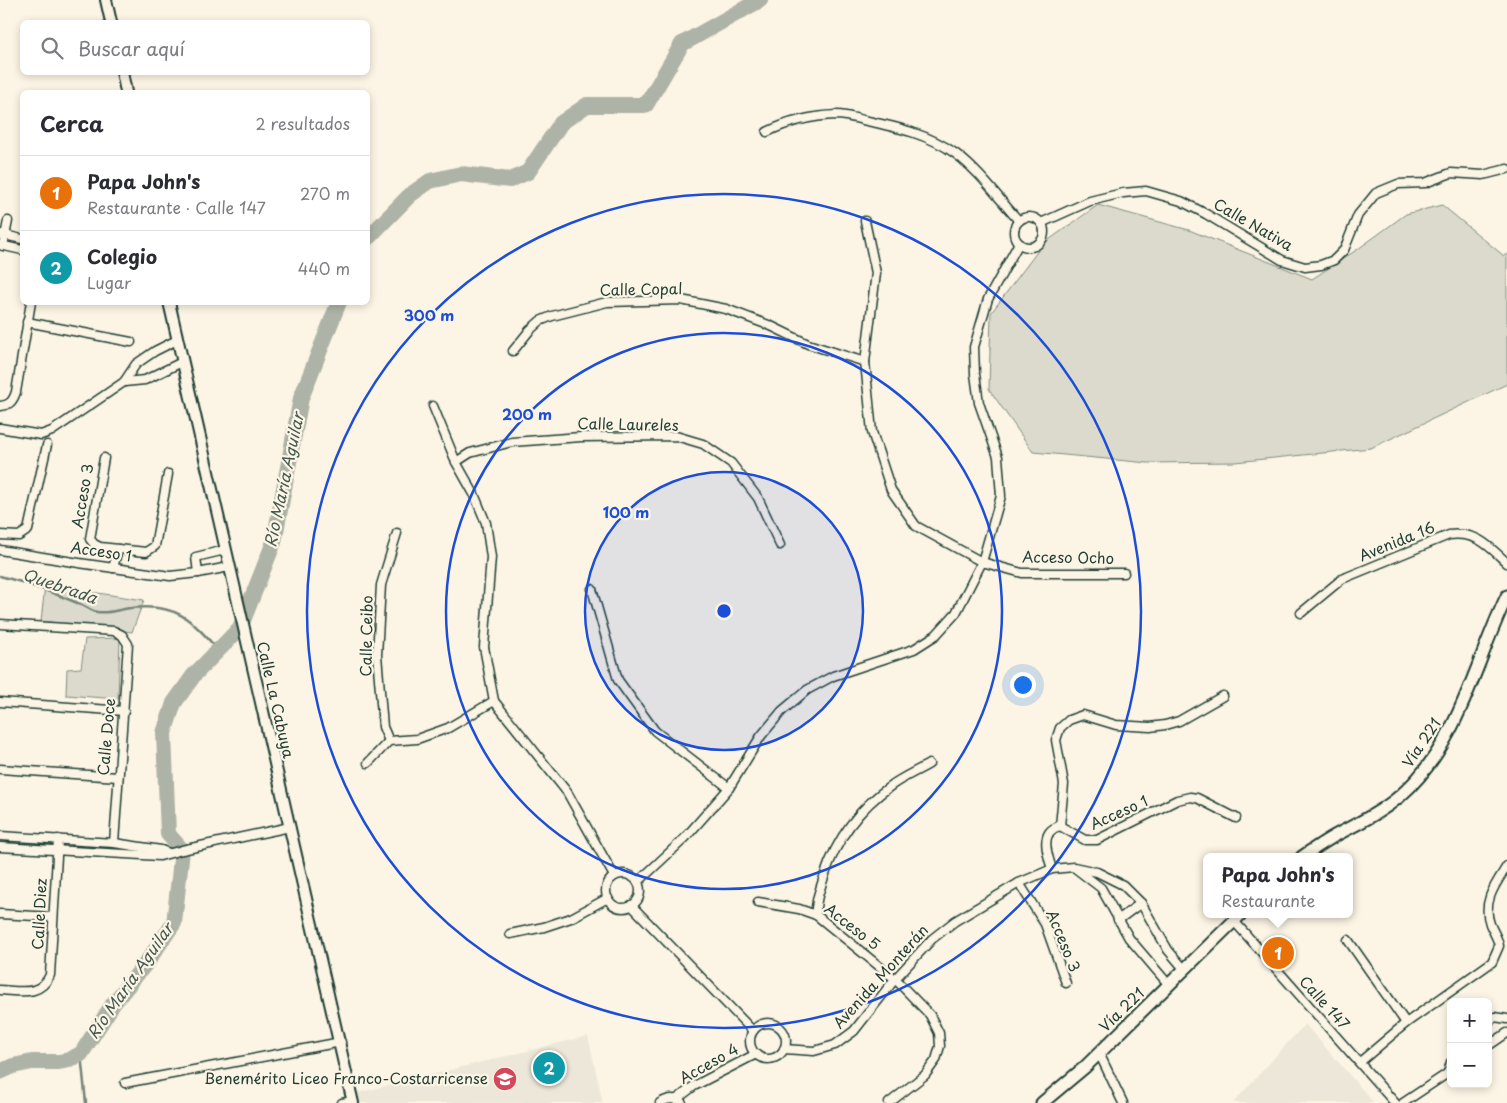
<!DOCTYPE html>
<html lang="es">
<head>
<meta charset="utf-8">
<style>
  :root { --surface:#fff; --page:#f7f7f7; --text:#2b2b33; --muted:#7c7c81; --line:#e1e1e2; --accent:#7c3aed }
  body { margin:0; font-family:"Playpen Sans",sans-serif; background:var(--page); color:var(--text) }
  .controls { position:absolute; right:15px; bottom:15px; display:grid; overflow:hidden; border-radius:8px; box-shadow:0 2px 8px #0003 }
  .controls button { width:45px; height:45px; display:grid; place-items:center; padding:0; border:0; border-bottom:1px solid var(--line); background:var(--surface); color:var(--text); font:25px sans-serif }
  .you { position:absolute; left:1022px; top:684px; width:18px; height:18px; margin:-12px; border:4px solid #fff; border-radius:50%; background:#1a73e8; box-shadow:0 0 0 8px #1a73e833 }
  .badge { display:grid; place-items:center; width:32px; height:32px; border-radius:50%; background:var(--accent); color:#fff; font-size:16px; font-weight:700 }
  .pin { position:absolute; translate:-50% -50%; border:2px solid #fff; box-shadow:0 1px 5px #0006 }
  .popup { position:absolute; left:1203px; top:853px; width:150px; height:65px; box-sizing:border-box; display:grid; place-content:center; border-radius:8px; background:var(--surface); filter:drop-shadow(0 1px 4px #0005); font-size:16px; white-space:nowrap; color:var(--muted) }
  .popup b { font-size:19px; color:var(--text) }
  .popup::after { content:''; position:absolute; left:50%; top:100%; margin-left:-10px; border:10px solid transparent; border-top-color:var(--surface) }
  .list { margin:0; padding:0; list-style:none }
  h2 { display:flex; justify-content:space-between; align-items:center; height:65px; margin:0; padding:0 20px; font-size:21px }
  h2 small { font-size:16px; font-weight:400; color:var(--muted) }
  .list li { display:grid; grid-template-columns:32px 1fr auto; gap:15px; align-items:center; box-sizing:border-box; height:75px; padding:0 20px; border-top:1px solid var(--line) }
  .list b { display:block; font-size:19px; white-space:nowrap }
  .list p { margin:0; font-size:16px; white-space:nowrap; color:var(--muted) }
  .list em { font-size:16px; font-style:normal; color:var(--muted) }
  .icon { flex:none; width:28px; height:28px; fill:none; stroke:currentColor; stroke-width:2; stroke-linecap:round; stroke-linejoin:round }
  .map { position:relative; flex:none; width:1507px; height:1103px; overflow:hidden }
  .search { position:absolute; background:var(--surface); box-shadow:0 2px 8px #0003; left:20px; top:20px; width:350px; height:55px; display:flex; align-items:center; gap:12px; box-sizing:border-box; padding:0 18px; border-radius:8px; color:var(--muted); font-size:19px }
  .panel { position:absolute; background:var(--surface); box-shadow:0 2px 8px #0003; left:20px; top:90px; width:350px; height:215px; border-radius:8px }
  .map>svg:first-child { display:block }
  .built { fill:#ece7d8 }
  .green { fill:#dcdacc; stroke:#7e8c80 }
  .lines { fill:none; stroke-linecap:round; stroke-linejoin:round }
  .stream { stroke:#758479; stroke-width:2.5 }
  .river { stroke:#aeb3a7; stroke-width:16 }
  .minor-casing { stroke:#1f3d34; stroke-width:11 }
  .tertiary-casing { stroke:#1f3d34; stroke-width:14 }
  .secondary-casing { stroke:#1f3d34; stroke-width:15 }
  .minor { stroke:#fcf5e5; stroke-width:8 }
  .tertiary { stroke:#fcf5e5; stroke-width:10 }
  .secondary { stroke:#fcf5e5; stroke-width:11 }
  .ring { fill:none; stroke:#1d4ed8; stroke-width:2.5 }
  .labels { text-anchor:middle; stroke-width:4.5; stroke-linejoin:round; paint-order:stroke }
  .street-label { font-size:15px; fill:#1f3d34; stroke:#fcf5e5 }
  .poi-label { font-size:15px; fill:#1f3d34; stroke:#fcf5e5; text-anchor:end }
  .water-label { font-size:16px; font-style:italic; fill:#435a51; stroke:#fcf5e5 }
  .centre { fill:#1d4ed8; stroke:#fcf5e5; stroke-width:2.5 }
  .ring-label { font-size:15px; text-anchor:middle; font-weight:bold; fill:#1d4ed8; stroke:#fcf5e5; stroke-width:4.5; stroke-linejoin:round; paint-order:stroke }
</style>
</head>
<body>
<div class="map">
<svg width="1507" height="1103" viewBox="0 0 1507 1103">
  <rect width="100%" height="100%" fill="#fcf5e5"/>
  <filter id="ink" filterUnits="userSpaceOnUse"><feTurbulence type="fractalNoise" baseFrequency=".02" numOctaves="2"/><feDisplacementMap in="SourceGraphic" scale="10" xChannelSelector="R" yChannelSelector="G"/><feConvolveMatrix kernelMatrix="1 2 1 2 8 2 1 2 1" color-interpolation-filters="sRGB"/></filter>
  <g filter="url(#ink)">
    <g class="built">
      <polygon points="1305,1024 1374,1103 1233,1103"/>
      <polygon points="588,1036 603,1103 359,1103 357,1093"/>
    </g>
    <g class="green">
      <polygon points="1098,205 1189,230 1312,279 1358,249 1406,214 1442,205 1504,256 1507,254 1507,384 1371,448 1235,462 1148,463 1033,452 989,389 991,313 1043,244"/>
      <polygon points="45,585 144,600 132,632 41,621"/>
      <polygon points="120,638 118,699 66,695 67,669 81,668 85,639"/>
    </g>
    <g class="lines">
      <g class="stream">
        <path d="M0,576C27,583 54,593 80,604C85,606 91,611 97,612C109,614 119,609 131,608C176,603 190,618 218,650"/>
        <polyline points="81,1054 86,1103"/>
      </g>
      <g class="river">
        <polyline points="368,238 410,195 430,181 461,174 510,180 528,172 561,123 587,105 646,105 682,44 760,0"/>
        <polyline points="0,1072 13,1066 32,1062 59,1062 69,1060 81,1054 113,1004 147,962 174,923 182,850 168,834 164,733 174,703 194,675 240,628 274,542 301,398 339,302"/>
      </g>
      <g class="minor-casing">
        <g id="minor">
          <path d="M767,132C789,121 812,116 837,115C845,115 855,118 863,120C896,127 929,134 956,154C980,172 999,199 1019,221"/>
          <circle cx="1029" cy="232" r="15"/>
          <polyline points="865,221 876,273 865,362 872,432 891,490 916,526 982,562 1022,573 1124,573"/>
          <polyline points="1041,223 1090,201 1123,193 1146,191 1181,201 1206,214 1282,260 1305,267 1321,265 1334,260 1344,250 1358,215 1376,193 1398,184 1425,183 1451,173 1483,175 1507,169"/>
          <polyline points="0,234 22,239"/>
          <polyline points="0,245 22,250"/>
          <polyline points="3,246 8,221"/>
          <polyline points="27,322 131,342"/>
          <polyline points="513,351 530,330 540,321 552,316 607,302 681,300 726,309 771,326 808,344 865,362"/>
          <polyline points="124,382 145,380 182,362"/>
          <path d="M0,406C10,405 13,401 16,392L31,302"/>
          <polyline points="433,406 456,462 474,494 486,523 491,557 484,647 494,701 567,792 614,876"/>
          <polyline points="0,428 41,435 52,431 124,382 136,364 155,351 177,340"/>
          <polyline points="104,458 90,539 94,544 100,547 146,552 155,546 168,474"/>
          <polyline points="456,462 470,453 512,442 581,437 676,436 703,444 731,463 758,498 780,545"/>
          <polyline points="0,535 19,536 28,530 47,445"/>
          <polyline points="0,550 79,563 170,576 198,573 229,567"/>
          <polyline points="113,568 118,549"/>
          <polyline points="198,573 196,557 225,550"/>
          <polyline points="592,589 618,680 655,731 729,788"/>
          <path d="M1301,613L1342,579L1449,535C1477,532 1488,545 1507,563"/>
          <polyline points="0,624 114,631 122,635 128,644 114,843"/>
          <polyline points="0,702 124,711"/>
          <polyline points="389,741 383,727 377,655 381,585 397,533"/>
          <polyline points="368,763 389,741 417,739 448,728 494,701"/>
          <polyline points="0,769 118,777"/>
          <polyline points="1060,826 1064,784 1056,740 1060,728 1069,720 1083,715 1116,725 1150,727 1165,725 1179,721 1223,696"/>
          <polyline points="0,836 114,843 161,850 169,853"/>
          <polyline points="0,847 160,856 182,850 290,827"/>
          <polyline points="1075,868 1101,888 1129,938 1169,985"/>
          <path d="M1052,869C1047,854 1039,831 1060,826L1085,840H1097L1177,800L1190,797L1197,798L1236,818"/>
          <circle cx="623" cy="891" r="17"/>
          <polyline points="638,882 685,838 729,788 761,736 782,711 807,690 833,676 914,649 936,635 956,613 982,562 1001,496 998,457 979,403 975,374 974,347 988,299 1019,243"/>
          <polyline points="1019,883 1045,924 1066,983"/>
          <polyline points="758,902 799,909 816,915 895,979 930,1015 939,1033 940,1046 936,1060 925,1075 889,1103"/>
          <polyline points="631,905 753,1031"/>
          <polyline points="0,914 53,917"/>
          <path d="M816,915C815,901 820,890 824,877C836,840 859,808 892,785C903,777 917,771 929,764"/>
          <polyline points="1118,920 1141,903"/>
          <polyline points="1234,921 1395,1103"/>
          <polyline points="510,934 544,927 571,918 608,898"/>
          <polyline points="1348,940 1406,1023"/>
          <path d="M0,990C20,991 40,997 50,975L58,839"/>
          <polyline points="1488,1022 1495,1017 1507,1019"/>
          <circle cx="768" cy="1041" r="18"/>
          <polyline points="1488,1046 1507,1033"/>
          <polyline points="784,1049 814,1051 835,1045 854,1031 895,979 932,939 955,921 1019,883 1052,869 1074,867 1097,872 1123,885 1141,903 1168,950 1185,970"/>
          <polyline points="1099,1053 1123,1103"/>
          <path d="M1360,1062L1406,1023L1492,962L1499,946C1498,938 1493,932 1490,924C1482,902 1495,885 1507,866"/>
          <polyline points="1448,1073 1451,1062"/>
          <polyline points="125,1083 341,1042"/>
          <polyline points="677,1099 694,1086 756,1054"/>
          <polyline points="342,1103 353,1101"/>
          <path d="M660,1103C668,1098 675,1097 682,1103"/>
          <polyline points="1403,1103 1451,1071"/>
        </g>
      </g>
      <g class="tertiary-casing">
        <g id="tertiary">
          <polyline points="106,0 111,22"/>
          <polyline points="122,72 126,92"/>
          <polyline points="169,302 353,1103"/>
        </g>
      </g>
      <g class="secondary-casing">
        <g id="secondary">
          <path d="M1302,857C1312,850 1321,844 1331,838C1354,825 1379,814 1400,796C1459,745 1474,664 1507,596"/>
          <polyline points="1042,1103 1085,1067 1241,914"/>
        </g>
      </g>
      <use href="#minor" class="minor"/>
      <use href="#tertiary" class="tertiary"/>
      <use href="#secondary" class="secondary"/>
    </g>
  </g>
  <circle cx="724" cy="611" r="139" fill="#1d4ed8" fill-opacity=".12"/>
  <g class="ring">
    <circle cx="724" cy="611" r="139"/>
    <circle cx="724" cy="611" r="278"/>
    <circle cx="724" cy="611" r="417"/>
  </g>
  <defs>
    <g id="school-disc" transform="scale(1.25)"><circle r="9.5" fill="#d1495b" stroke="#fcf5e5"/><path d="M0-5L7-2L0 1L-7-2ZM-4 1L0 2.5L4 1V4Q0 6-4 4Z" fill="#fff"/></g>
  </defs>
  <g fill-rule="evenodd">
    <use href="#school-disc" x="505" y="1079"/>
  </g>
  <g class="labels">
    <g class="street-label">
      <text transform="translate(1253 225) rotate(30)" y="5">Calle Nativa</text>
      <text transform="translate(641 290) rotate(-1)" y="5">Calle Copal</text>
      <text transform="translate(628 425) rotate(1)" y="5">Calle Laureles</text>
      <text transform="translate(83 496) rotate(-80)" y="5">Acceso 3</text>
      <text transform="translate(1397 542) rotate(-22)" y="5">Avenida 16</text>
      <text transform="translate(101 552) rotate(9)" y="5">Acceso 1</text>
      <text transform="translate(1068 558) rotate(1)" y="5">Acceso Ocho</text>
      <text transform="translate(367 636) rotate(-89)" y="5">Calle Ceibo</text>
      <text transform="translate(275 700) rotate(77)" y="5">Calle La Cabuya</text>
      <text transform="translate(107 737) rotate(-85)" y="5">Calle Doce</text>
      <text transform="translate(1422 743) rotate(-56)" y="5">Vía 221</text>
      <text transform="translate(1119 813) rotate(-24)" y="5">Acceso 1</text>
      <text transform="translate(40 914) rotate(-87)" y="5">Calle Diez</text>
      <text transform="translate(852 927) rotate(38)" y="5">Acceso 5</text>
      <text transform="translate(1063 941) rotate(68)" y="5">Acceso 3</text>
      <text transform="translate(881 977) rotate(-48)" y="5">Avenida Monterán</text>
      <text transform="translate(1324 1003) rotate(48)" y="5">Calle 147</text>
      <text transform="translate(1122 1010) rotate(-44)" y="5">Vía 221</text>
      <text transform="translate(709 1064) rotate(-29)" y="5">Acceso 4</text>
    </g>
    <g class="poi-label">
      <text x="488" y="1084">Benemérito Liceo Franco-Costarricense</text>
    </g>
    <g class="water-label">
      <text transform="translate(284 480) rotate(-78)" y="6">Río María Aguilar</text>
      <text transform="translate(60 586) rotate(19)" y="6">Quebrada</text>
      <text transform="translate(130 981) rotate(-55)" y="6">Río María Aguilar</text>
    </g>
  </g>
  <circle cx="724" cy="611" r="8" class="centre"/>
  <g class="ring-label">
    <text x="429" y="321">300 m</text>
    <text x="527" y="420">200 m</text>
    <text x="626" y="518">100 m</text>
  </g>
</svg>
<div class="controls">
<button>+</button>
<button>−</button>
</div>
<div class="you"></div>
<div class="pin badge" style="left:1278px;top:953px;background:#e8710a">1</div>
<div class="popup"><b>Papa John's</b>Restaurante</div>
<div class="pin badge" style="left:549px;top:1068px;background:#0f9aa8">2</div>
<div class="search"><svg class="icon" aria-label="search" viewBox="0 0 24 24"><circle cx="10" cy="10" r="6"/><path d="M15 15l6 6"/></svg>Buscar aquí</div>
<section class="panel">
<h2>Cerca<small>2 resultados</small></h2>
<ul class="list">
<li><span class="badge" style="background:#e8710a">1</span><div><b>Papa John's</b><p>Restaurante · Calle 147</p></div><em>270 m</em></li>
<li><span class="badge" style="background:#0f9aa8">2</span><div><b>Colegio</b><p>Lugar</p></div><em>440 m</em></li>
</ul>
</section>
</div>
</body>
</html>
